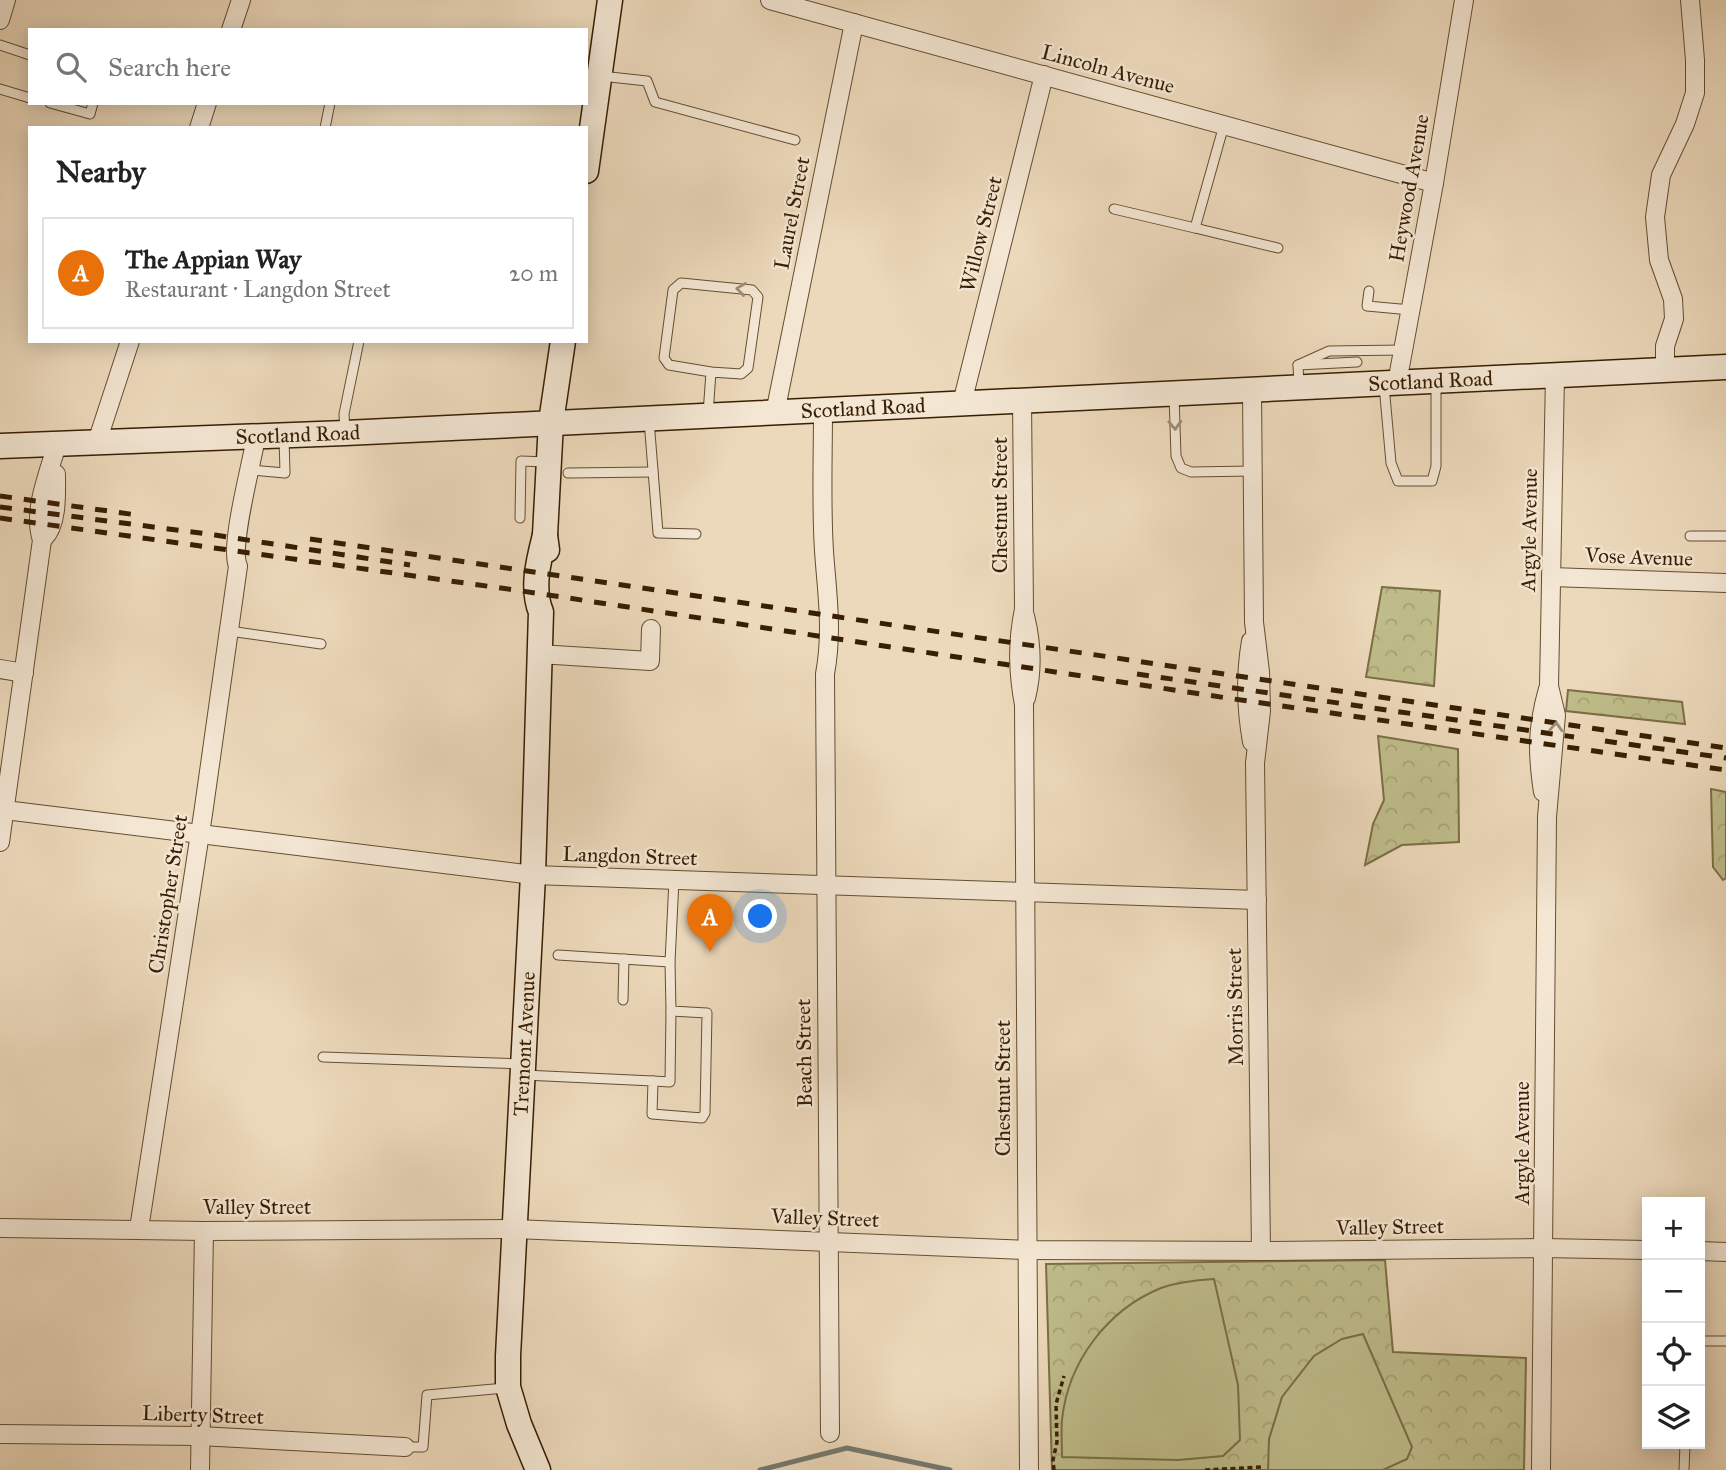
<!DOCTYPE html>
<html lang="en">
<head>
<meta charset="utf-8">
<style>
  :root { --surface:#fff; --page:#f2f2f2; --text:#222; --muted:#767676; --line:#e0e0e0; --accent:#8f2418 }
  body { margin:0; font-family:"IM FELL Great Primer",serif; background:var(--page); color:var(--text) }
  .controls { position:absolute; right:21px; bottom:21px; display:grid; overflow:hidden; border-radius:0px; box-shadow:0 4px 18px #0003 }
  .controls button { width:63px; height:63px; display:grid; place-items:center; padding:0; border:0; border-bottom:2px solid var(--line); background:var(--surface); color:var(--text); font:35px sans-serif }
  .you { position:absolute; left:761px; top:917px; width:24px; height:24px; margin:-18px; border:5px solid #fff; border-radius:50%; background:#1a73e8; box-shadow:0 0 0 10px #1a73e833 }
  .badge { display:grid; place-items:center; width:46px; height:46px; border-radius:50%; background:var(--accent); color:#fff; font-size:23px; font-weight:700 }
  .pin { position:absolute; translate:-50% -58px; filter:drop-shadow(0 2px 4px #0008) }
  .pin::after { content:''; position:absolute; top:37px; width:24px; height:21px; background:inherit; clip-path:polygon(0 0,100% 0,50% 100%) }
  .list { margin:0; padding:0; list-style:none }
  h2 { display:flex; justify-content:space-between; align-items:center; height:91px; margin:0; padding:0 28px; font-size:30px }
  h2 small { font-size:23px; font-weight:400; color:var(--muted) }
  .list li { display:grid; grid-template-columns:46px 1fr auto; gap:21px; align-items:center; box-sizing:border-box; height:112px; margin:0 14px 14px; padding:0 14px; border:2px solid var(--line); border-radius:0px }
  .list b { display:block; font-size:26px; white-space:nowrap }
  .list p { margin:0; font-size:23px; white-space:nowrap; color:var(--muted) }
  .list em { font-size:23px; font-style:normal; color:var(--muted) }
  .icon { flex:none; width:38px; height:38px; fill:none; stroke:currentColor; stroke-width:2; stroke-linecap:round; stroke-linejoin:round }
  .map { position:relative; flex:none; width:1726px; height:1470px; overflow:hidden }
  .search { position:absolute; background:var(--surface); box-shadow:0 4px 18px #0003; left:28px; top:28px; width:560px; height:77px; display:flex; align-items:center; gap:18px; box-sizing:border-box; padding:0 24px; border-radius:0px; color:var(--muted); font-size:26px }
  .panel { position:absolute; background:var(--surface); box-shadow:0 4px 18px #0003; left:28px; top:126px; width:560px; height:217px; border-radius:0px }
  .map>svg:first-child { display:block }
  .forest { fill:url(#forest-crowns); stroke:#7c6e46; stroke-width:2 }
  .garden { fill:#bfbd8b; stroke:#7c6e46; stroke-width:2 }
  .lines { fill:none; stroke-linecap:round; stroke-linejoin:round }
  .stream { stroke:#747a70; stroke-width:5 }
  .lane-casing { stroke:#654d30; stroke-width:11 }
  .street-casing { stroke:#654d30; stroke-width:20 }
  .secondary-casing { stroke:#381e02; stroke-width:27 }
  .path { stroke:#381e02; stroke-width:3.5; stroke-dasharray:5 3.5; stroke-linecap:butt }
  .lane { stroke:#f3e6d3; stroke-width:9 }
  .street { stroke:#f3e6d3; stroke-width:18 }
  .secondary { stroke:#f3e6d3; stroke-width:24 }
  .rail { stroke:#381e02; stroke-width:5; stroke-dasharray:12 12; stroke-linecap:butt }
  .oneway { stroke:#9f8c75 }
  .labels { text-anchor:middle; stroke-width:5; stroke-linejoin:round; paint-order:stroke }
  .street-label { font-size:21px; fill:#381e02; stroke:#f3e6d3 }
</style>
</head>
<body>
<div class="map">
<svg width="1726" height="1470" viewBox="0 0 1726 1470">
  <defs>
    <pattern id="forest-crowns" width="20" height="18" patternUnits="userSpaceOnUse" patternTransform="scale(1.75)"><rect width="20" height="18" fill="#bfbd8b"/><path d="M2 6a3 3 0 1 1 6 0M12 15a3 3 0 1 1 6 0" fill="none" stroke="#a5a276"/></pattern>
  </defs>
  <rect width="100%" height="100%" fill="#ecd9bb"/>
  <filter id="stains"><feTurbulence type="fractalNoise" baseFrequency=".00286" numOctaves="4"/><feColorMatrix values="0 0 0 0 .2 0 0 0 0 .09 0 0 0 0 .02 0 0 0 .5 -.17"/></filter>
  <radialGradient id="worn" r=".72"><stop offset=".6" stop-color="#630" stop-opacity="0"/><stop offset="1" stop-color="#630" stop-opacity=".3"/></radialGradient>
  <g class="forest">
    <polygon points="1382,587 1440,591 1434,686 1366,677"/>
    <polygon points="1568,690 1682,702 1685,724 1566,711"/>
    <polygon points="1378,736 1458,749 1459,842 1402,845 1365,865 1373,824 1384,800"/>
    <polygon points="1711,789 1726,792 1726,878 1723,880 1713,867"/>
    <polygon points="1385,1260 1393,1352 1526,1358 1524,1470 1052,1470 1046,1264"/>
  </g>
  <g class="garden">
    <path d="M1214,1279L1238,1385L1240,1440L1223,1456L1178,1460L1062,1457C1062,1445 1061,1432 1062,1420C1068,1362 1107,1310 1161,1288C1178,1282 1196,1280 1214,1279Z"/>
    <polygon points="1363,1334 1412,1447 1407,1459 1383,1470 1268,1470 1269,1439 1282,1397 1314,1356 1342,1339"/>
  </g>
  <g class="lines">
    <polyline class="stream" points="760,1470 847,1448 950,1470"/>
    <g class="lane-casing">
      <g id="lane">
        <polyline points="0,45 30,55"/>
        <polyline points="601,76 647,81 655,102 795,140"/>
        <polyline points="0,89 30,98"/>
        <polyline points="50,103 90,114 93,103"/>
        <polyline points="325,128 330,103"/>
        <polyline points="1114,209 1195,228 1224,125"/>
        <polyline points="1195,228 1278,248"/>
        <polyline points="1369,291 1367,306 1411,310"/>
        <polyline points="1298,365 1329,351 1403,350"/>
        <polyline points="1299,385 1298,365 1357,362"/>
        <polyline points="1384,385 1391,463 1398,481 1432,481 1436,466 1436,382"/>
        <polyline points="1174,395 1176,456 1181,468 1191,472 1252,471"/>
        <polyline points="708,414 711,372 741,374 748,368 758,297 752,290 681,283 673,290 664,358 669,365 711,372"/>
        <polyline points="649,420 658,533 696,534"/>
        <polyline points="345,431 344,414 359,341"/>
        <polyline points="251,470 285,473 284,437"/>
        <polyline points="568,473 653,472"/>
        <polyline points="520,518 521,461 547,462"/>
        <polyline points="1690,536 1726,536"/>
        <polyline points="229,631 321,644"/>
        <polyline points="670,962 674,880"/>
        <polyline points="623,1000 624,959"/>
        <polyline points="323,1057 521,1064"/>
        <polyline points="524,1075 653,1081 652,1114 702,1118 705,1113 707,1013 671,1011 670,962 558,955"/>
        <polyline points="653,1081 670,1082 671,1011"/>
        <polyline points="1700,1341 1726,1341"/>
        <polyline points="405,1447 423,1447 427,1395 505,1388"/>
        <polyline points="1684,1470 1685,1444"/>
      </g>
    </g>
    <g class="street-casing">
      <g id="street">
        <polyline points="770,0 1434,183"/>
        <polyline points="0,20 6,0"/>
        <polyline points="231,30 241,0"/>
        <polyline points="199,128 207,103"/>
        <polyline points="1665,370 1665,346 1674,319 1673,299 1659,260 1655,217 1661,175 1685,124 1695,93 1695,60 1690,0"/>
        <polyline points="1397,383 1434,183 1464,0"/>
        <polyline points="1252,390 1254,622 1260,672 1261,711 1255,763 1261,1251"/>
        <path d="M1022,400L1024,609C1017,643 1018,672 1024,705L1029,1470"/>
        <polyline points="962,403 1044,75"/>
        <path d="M823,411C823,457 821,504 824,551C827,594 833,630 825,674L830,1433"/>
        <polyline points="775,413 854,23"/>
        <polyline points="97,442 130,341"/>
        <path d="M44,538C58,524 56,492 56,474"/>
        <polyline points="1551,577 1726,583"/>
        <path d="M1025,616C1032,644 1033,670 1026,698"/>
        <path d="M1251,641C1245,676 1246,708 1252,742"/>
        <polyline points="539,654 650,661 651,629"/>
        <polyline points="0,669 24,673"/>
        <path d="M1543,792C1537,752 1537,728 1548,689"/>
        <polyline points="5,810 533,875 1257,900"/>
        <path d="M0,842L42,540C32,511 49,473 57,444"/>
        <polyline points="0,1228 204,1231 514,1229 1027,1250 1269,1251 1544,1248 1647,1250"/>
        <path d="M139,1229L203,814L238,566C229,547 252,463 256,437"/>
        <polyline points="1700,1251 1726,1252"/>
        <polyline points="0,1434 199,1436 405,1447"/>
        <polyline points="200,1470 204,1231"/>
        <polyline points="1541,1470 1547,817 1556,715 1549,686 1555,375"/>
      </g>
    </g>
    <g class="secondary-casing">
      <g id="secondary">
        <polyline points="586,171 610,0"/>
        <path id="s1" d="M0,446L345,433L1726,367"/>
        <polyline points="547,550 545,535 551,422 563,341"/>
        <path id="s2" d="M538,1470L519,1424L508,1387V1356L533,875L541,612C531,588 539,559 545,535"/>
      </g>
    </g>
    <g class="path">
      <polyline points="1054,1470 1053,1460 1057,1442 1056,1404 1064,1376"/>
      <polyline points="1205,1470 1262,1467"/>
    </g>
    <use href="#lane" class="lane"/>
    <use href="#street" class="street"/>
    <use href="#secondary" class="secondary"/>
    <g class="rail">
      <polyline points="0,496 137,515"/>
      <polyline points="0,507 215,535 410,565"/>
      <polyline points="0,518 522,591 1227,698 1726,770"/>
      <polyline points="310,539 1726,748"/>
      <polyline points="1137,674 1574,737"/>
      <polyline points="1605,741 1726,758"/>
    </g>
  </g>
  <defs><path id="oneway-chevron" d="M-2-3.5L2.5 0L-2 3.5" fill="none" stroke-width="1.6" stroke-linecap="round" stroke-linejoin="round" transform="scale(1.75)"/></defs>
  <g class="oneway">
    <use href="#oneway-chevron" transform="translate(741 289) rotate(-172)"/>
    <use href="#oneway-chevron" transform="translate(1175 425) rotate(88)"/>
    <use href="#oneway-chevron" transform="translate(1556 727) rotate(-87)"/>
  </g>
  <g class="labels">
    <g class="street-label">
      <text transform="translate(1108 69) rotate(15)" y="7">Lincoln Avenue</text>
      <text transform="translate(1409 188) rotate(-80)" y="7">Heywood Avenue</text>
      <text transform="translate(792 213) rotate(-79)" y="7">Laurel Street</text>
      <text transform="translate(981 234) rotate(-76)" y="7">Willow Street</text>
      <text dy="7" stroke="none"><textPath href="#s1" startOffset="1432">Scotland Road</textPath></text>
      <text dy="7" stroke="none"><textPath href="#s1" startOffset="864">Scotland Road</textPath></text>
      <text dy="7" stroke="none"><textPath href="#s1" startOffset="298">Scotland Road</textPath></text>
      <text transform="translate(1000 505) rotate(-90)" y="7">Chestnut Street</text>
      <text transform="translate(1529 530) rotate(-89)" y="7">Argyle Avenue</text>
      <text transform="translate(1639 557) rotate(2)" y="7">Vose Avenue</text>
      <text transform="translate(630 856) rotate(2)" y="7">Langdon Street</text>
      <text transform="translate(168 894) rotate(-81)" y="7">Christopher Street</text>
      <text transform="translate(1235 1007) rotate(-91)" y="7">Morris Street</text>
      <text dy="7" stroke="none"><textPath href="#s2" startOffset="432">Tremont Avenue</textPath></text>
      <text transform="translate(804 1053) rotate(-91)" y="7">Beach Street</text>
      <text transform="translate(1003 1088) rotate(-90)" y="7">Chestnut Street</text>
      <text transform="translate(1522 1143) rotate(-90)" y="7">Argyle Avenue</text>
      <text x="257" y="1214">Valley Street</text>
      <text transform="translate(825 1218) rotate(2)" y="7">Valley Street</text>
      <text transform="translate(1390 1227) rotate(-1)" y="7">Valley Street</text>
      <text transform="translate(203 1415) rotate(2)" y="7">Liberty Street</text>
    </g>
  </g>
  <rect width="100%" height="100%" filter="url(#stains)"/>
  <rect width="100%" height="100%" fill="url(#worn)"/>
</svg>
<div class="controls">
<button>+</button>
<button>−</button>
<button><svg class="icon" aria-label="locate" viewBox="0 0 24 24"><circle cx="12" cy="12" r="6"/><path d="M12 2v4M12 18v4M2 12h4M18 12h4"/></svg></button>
<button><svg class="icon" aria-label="layers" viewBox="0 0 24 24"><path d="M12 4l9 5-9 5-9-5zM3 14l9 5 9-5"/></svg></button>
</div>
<div class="you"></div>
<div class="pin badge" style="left:710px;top:952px;background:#e8710a">A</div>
<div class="search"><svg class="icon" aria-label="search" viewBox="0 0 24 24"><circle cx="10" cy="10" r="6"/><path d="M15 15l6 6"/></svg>Search here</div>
<section class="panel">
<h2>Nearby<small></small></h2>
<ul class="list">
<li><span class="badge" style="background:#e8710a">A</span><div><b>The Appian Way</b><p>Restaurant · Langdon Street</p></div><em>20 m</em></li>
</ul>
</section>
</div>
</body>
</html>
